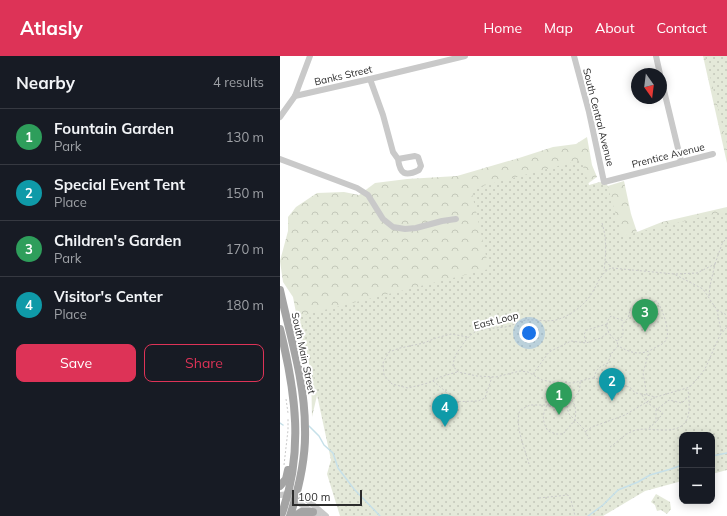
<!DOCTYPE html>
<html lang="en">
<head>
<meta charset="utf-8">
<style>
  :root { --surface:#171b24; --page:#242831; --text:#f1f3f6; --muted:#9ea1a6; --line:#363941; --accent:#dd3357 }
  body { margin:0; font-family:Mulish,sans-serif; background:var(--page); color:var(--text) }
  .controls { position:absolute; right:12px; bottom:12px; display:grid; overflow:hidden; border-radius:8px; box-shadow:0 2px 10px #0003 }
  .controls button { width:36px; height:36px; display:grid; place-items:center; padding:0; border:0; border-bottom:1px solid var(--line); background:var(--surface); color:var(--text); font:20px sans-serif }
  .compass { position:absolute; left:351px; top:12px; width:36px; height:36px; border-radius:50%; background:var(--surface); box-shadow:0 2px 10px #0003; rotate:166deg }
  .scale { position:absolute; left:12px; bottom:10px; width:70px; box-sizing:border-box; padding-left:4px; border:2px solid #2c2c2c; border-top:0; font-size:11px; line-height:14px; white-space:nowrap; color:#2c2c2c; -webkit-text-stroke:3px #fff; paint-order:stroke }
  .you { position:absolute; left:249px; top:277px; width:14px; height:14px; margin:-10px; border:3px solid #fff; border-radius:50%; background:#1a73e8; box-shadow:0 0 0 6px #1a73e833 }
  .badge { display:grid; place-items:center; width:26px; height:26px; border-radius:50%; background:var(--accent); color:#fff; font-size:13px; font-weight:700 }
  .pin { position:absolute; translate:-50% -33px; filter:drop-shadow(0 1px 2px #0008) }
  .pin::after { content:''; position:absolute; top:21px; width:14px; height:12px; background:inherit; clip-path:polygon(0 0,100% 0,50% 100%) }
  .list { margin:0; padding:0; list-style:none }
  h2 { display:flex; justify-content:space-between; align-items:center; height:52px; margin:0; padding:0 16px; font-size:17px }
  h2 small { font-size:13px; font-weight:400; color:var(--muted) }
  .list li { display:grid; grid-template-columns:26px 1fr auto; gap:12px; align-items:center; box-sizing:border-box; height:56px; padding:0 16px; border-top:1px solid var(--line) }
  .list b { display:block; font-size:15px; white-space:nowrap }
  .list p { margin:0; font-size:13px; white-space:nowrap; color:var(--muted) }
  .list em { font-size:13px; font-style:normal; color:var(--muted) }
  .actions { display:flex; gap:8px; padding:12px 16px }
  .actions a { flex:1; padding:9px 0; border:1px solid var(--accent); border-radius:8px; text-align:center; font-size:14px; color:var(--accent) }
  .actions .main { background:var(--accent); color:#fff }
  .map { position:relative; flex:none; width:447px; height:460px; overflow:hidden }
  header { display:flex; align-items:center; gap:24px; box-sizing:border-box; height:56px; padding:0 20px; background:var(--accent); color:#fff }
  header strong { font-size:19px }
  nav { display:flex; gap:22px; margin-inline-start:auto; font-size:14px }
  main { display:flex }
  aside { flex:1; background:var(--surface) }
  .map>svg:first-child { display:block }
  .forest { fill:url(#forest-crowns) }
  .park { fill:url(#park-dots) }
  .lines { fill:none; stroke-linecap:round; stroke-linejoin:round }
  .stream { stroke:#c6e0e9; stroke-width:1.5 }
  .path { stroke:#c9c9c9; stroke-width:1; stroke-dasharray:2 2; stroke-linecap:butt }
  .minor { stroke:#c9c9c9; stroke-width:6 }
  .major { stroke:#a4a4a4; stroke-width:8 }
  .labels { text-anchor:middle; stroke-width:4; stroke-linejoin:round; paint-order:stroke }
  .street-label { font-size:10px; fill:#2c2c2c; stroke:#fff }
</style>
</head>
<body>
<header>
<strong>Atlasly</strong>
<nav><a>Home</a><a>Map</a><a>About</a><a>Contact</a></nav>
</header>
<main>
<aside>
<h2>Nearby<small>4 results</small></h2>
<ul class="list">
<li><span class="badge" style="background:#2e9e5b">1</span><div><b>Fountain Garden</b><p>Park</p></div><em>130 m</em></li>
<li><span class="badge" style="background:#0f9aa8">2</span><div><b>Special Event Tent</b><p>Place</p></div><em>150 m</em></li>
<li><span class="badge" style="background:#2e9e5b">3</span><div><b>Children's Garden</b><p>Park</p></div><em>170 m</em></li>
<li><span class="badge" style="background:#0f9aa8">4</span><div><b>Visitor's Center</b><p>Place</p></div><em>180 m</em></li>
</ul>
<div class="actions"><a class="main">Save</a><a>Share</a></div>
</aside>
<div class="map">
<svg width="447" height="460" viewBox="0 0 447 460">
  <defs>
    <pattern id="forest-crowns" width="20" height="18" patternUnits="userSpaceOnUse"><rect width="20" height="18" fill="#e4e9d9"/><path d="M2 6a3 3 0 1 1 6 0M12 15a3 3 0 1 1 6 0" fill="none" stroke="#c4c8ba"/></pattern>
    <pattern id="park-dots" width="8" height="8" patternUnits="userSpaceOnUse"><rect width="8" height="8" fill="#e4e9d9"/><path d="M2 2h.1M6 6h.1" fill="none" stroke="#c4c8ba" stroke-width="1.8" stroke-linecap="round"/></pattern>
  </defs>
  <rect width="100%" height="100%" fill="#fff"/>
  <g class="forest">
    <polygon points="423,0 447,0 447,107"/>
    <polygon points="307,81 312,109 317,121 299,134 321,132 344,125 351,158 357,176 382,166 447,151 447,411 432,418 432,379 402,379 38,335 32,361 31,313 22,288 13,241 3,226 0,205 8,175 8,161 16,151 37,137 64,136 79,139 95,127 127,123 177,120 239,102 273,91 296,88"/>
  </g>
  <g class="park">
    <polygon points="425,0 447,0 447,88"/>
    <polygon points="301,104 309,129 320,126 327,128 342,180 447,155 447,414 432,418 432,379 402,379 402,425 365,435 323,460 60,460 47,418 51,404 20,260 209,213 191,133"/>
    <polygon points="376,438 390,446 391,453 387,458 381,454 377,455 375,449 371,446"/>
  </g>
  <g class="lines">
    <g class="stream">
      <polyline points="0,367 3,369"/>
      <polyline points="29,370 39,380 44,389 53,397 58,412 74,433 100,460"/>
      <polyline points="432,400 447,397"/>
      <polyline points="308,460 323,449 338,434 358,426 370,419 391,413 402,409"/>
    </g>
    <g class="path">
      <path d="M322,167C327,183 326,198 324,215"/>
      <polyline points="326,205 331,211"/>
      <polyline points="435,208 442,188 447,181"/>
      <path d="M332,212L394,218L423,233L437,254L441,275L440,279L425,313L412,329L407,332L376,341L356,337L352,334L350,331L341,330L331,325L312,322L293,327L273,326L262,324L248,316L240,315L216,321L197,320L178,316L173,310C174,301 176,298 181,291C195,269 203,274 225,271C232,270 239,265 246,264C256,263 269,267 279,263C291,259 303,250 310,240C317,230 321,215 332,212Z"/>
      <polyline points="396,218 417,217 435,208 430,230 429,240"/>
      <polyline points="437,254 447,259"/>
      <polyline points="327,268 307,274 304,278 306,287 321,282 329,276"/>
      <polyline points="440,279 447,271"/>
      <path d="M337,285C328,279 323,269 331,260L344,265"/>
      <polyline points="177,316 160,321 148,327 128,332 112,328 104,319 103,307 109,296 120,292 144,287 156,282 171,278 188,281"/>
      <polyline points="253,318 269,296 291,285 306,287"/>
      <path d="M314,322C316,313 319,311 328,307L331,298L338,290C351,297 360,300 373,293C377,290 383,289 386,284C391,275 382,253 377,245H370L362,249L359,248L351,251L348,262L342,269C344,277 344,280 337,285L338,290"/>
      <polyline points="153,325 165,335 173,345"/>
      <path d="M285,328C284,339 284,357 267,349L284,339C295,344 297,352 295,364L289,358L287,352C292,340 301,341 300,325"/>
      <polyline points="362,339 366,346 383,357 377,365"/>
      <polyline points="367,339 363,317 369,296"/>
      <polyline points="6,343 8,357"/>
      <polyline points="280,350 286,351"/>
      <polyline points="163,358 165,349 169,346 198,345 205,342 212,321"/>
      <polyline points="369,372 376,366 376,354 389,344 402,347 408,341"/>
      <polyline points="306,375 312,371 345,359 375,341"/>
      <path d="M330,391C339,385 345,377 356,374C365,372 374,374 383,374C413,375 410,354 408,333"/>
      <path d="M249,408C245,393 234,368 240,354L250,349H267C262,359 262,365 268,375L276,378H283L295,364L304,373L309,383"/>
      <polyline points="4,409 8,374 8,363"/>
      <polyline points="259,442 288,439 291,444 295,460"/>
    </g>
    <g class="minor">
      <polyline points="294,0 309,56 324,126 433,98"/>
      <polyline points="376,0 380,18"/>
      <polyline points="381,22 401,105"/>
      <path d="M90,23L103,59L113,96L118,103L135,100L138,101L141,110L139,114C125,121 120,118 118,103"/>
      <polyline points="15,40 90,23 185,0"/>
      <polyline points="0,61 15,40 30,0"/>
      <polyline points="0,103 77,132 88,139 103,163 113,171 125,173 136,172 162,165 176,163"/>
      <polyline points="0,439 17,437 25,442 46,460"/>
      <polyline points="12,442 38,460"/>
    </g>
    <g class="major">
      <path d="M0,234C10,280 25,325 25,373C26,402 19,432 10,460"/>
      <path d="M0,273C16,337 24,397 1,460"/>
      <polyline points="0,430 6,423 8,414"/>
      <polyline points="15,460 21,456 33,456"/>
    </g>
  </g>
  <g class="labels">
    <g class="street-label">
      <text transform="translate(63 19) rotate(-13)" y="4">Banks Street</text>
      <text transform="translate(319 61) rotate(76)" y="4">South Central Avenue</text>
      <text transform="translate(388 99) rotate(-14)" y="4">Prentice Avenue</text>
      <text transform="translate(216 264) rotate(-14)" y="4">East Loop</text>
      <text transform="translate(24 297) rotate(78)" y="4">South Main Street</text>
    </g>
  </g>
</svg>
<div class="controls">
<button>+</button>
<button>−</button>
</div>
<svg class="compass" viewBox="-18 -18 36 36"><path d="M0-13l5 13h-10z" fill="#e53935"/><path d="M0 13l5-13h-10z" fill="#9ea1a6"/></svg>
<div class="scale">100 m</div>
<div class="you"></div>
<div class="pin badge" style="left:279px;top:359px;background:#2e9e5b">1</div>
<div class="pin badge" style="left:332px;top:345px;background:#0f9aa8">2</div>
<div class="pin badge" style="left:365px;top:276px;background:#2e9e5b">3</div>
<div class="pin badge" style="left:165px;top:371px;background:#0f9aa8">4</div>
</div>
</main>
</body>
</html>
